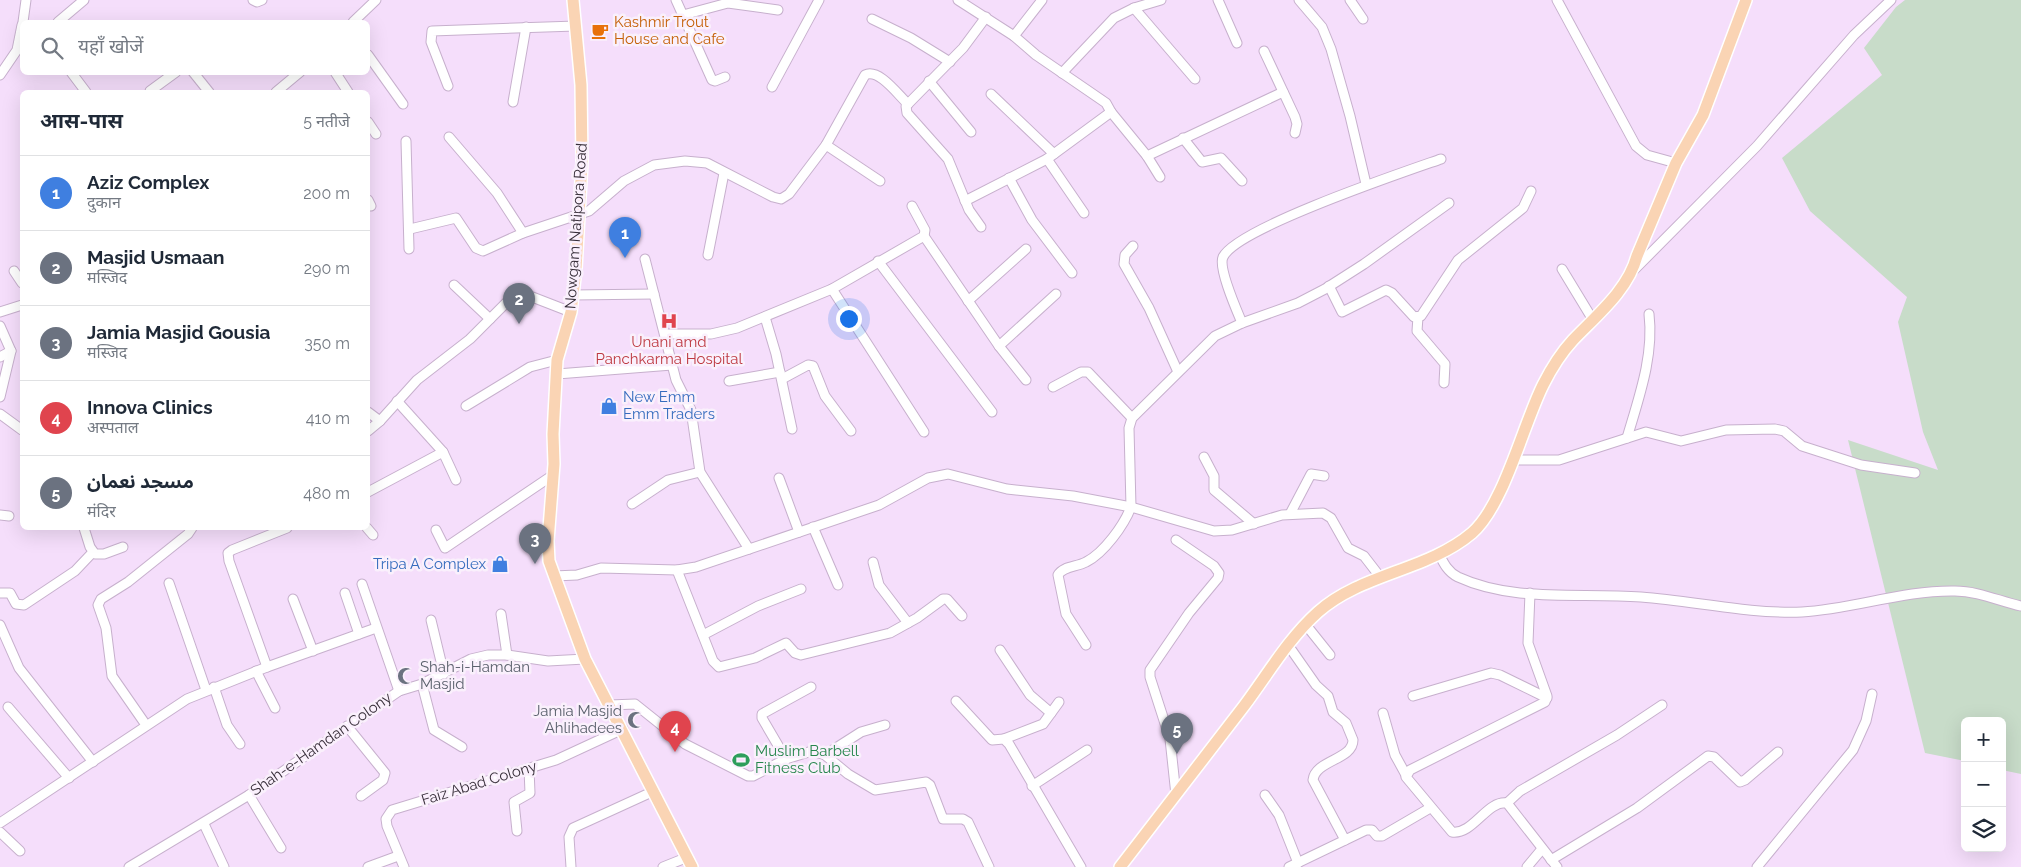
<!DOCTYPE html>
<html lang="hi">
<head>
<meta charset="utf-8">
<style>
  :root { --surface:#fff; --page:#f6f6f7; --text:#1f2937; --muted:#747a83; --line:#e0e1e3; --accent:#1a73e8 }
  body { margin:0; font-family:Raleway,"Noto Sans Arabic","Noto Sans Devanagari",sans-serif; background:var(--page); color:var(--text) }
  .controls { position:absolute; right:15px; bottom:15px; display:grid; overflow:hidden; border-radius:8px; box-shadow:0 5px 20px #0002 }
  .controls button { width:45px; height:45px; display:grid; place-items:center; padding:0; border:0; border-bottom:1px solid var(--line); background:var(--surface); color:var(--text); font:25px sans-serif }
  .you { position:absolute; left:848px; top:318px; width:18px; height:18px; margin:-12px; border:4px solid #fff; border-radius:50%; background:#1a73e8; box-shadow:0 0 0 8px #1a73e833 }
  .badge { display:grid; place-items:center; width:32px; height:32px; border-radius:50%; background:var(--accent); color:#fff; font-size:16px; font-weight:700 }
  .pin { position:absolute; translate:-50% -41px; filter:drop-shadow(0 1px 2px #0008) }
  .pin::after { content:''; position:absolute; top:26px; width:18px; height:15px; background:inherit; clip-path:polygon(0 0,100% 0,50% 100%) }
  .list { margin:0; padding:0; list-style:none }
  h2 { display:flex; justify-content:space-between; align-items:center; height:65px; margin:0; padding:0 20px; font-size:21px }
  h2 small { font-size:16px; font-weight:400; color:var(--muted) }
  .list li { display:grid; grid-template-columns:32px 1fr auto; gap:15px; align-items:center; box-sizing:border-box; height:75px; padding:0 20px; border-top:1px solid var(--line) }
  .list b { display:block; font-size:19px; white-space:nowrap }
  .list p { margin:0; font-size:16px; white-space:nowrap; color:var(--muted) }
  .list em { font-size:16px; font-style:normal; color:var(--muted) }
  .icon { flex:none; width:28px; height:28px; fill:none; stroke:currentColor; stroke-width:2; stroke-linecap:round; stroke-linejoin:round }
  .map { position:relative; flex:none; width:2021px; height:867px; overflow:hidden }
  .search { position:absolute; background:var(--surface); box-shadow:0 5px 20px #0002; left:20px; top:20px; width:350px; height:55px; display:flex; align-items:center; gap:12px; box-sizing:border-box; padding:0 18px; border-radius:8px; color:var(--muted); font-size:19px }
  .panel { position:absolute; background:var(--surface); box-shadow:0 5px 20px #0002; left:20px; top:90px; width:350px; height:440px; border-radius:8px }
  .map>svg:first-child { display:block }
  .green { fill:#c8dcc9 }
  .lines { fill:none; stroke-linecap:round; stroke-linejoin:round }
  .minor-casing { stroke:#c7b0cd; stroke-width:11 }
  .major-casing { stroke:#fff; stroke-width:14 }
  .minor { stroke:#fff; stroke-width:9 }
  .major { stroke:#fad4b4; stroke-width:11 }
  .labels { text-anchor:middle; stroke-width:5; stroke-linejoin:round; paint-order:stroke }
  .food-label { font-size:15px; fill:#c56008; stroke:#faf0fc; text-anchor:start }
  .street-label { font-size:15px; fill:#372e39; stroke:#faf0fc }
  .health-label { font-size:15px; fill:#be3a42; stroke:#faf0fc }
  .shop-label { font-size:15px; fill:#366cbe; stroke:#faf0fc; text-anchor:start }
  .worship-label { font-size:15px; fill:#5b616d; stroke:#faf0fc; text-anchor:start }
  .leisure-label { font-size:15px; fill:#27864d; stroke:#faf0fc; text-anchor:start }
</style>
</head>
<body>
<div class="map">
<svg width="2021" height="867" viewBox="0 0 2021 867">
  <rect width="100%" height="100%" fill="#f5defb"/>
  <polygon class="green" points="1905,0 2021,0 2021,774 2002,770 2002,721 1965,721 1965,761 1925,753 1848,440 1938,470 1923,432 1898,322 1907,297 1810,211 1782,158 1882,75 1864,48 1896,7"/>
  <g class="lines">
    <g class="minor-casing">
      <g id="minor">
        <polyline points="253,0 257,2 262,0"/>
        <polyline points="676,0 712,80 715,81 725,77"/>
        <polyline points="958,0 1014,36 1036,55 1106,103 1111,112 1047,159 965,201"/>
        <polyline points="1218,0 1237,43"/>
        <polyline points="1299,0 1322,27 1331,49 1350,116 1366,184"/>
        <polyline points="1350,0 1363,19"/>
        <polyline points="1557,0 1636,146 1647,155 1676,163"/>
        <polyline points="1134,8 1195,79"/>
        <polyline points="683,15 728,3 778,10"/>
        <polyline points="872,19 911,38 950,62"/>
        <polyline points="23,22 26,0"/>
        <polyline points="58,22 84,0"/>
        <polyline points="353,22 376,0"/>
        <polyline points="1014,36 1042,0"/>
        <polyline points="1264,51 1295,117 1297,124 1295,133"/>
        <polyline points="368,55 403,104"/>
        <polyline points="71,72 86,92"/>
        <polyline points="193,72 209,92"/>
        <polyline points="335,72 348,92"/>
        <polyline points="1062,73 1114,18 1134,8 1161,0"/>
        <polyline points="0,75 17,50 22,25"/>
        <polyline points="929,81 971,132"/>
        <polyline points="448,86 431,42 432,31 576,26"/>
        <polyline points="772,87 819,0"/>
        <polyline points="150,91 176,72"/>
        <polyline points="276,92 300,72"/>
        <polyline points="991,94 1054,154"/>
        <polyline points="513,102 526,27"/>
        <polyline points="1111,112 1147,156 1160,177"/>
        <polyline points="368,122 376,134"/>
        <polyline points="449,137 497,193 523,233"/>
        <polyline points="1183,138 1202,162 1221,158 1242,181"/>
        <polyline points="406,141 409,249"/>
        <polyline points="826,145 880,181"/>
        <polyline points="1147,156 1283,92"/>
        <polyline points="1047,159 1084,213"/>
        <polyline points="1009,178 1032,220 1072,273"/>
        <polyline points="368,200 371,206"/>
        <polyline points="981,227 969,210 948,159 907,113 906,106 963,48 986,17"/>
        <path d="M410,229L456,218L476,248L483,251L523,233L589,211L624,181L654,165L685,161L707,163L773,197L781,199L789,194L826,145L865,75C879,68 898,95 908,104"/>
        <polyline points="924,236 999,346 1026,380"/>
        <polyline points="1133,246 1125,255 1124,264 1149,308 1178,372"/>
        <polyline points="708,255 724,173"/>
        <polyline points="645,259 676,380 691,410 700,472 749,549"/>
        <polyline points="878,261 992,412"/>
        <polyline points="1562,269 1593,320"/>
        <polyline points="1634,270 1757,146 1854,35 1891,0"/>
        <polyline points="14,271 22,283"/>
        <polyline points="454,285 490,319"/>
        <polyline points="1329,286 1342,312 1386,290 1392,293 1414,317 1421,316 1458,260 1523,208 1531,191"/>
        <polyline points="832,289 924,432"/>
        <polyline points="573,295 654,294"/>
        <polyline points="968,301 1026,249"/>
        <polyline points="0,312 22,305"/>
        <polyline points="765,317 776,354 792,429"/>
        <polyline points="1418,317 1417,331 1445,364 1444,383"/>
        <path d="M1242,323C1237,311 1218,268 1223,257C1237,228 1404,172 1441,159"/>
        <polyline points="0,326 11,351 0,397"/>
        <polyline points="665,334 711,334 737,328 832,289 924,236 925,230 912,206"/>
        <polyline points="999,346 1056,294"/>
        <polyline points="0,357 11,351"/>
        <polyline points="557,374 672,365"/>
        <polyline points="782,379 808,365 813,366 825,396 851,431"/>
        <polyline points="729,381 780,372"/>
        <polyline points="1053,387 1081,372 1088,372 1132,418"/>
        <polyline points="397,401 443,452 456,480"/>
        <polyline points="466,406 530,367 557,360"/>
        <polyline points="368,412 380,421"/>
        <polyline points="0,414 22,430"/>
        <polyline points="368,431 380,421 417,380 470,339 513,296 522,293 571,312"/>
        <path d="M1627,438C1639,397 1654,356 1649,314"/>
        <polyline points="1204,457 1214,476 1214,490 1254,524"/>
        <polyline points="1512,460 1559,460 1646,432 1681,441 1726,430 1775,429 1784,431 1802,446 1861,465 1915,473"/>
        <polyline points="779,478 799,532"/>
        <polyline points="368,492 443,452"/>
        <polyline points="632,504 668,480 700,472"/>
        <polyline points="1290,514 1311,474 1324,476"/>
        <polyline points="0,515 9,516"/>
        <polyline points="813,527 838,585"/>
        <polyline points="84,528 90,547 95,554 104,554 123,547"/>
        <polyline points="367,528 373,535"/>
        <polyline points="436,530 445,548 553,475"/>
        <polyline points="1176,540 1214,566 1219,573 1218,578 1189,613 1150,670 1150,677 1170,739 1176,795"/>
        <path d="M1439,554C1444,564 1448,572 1458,577C1514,603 1581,592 1641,597C1695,601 1747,614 1802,612C1854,609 1903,590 1955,591C1978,591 1999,601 2021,606"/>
        <polyline points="873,562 879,585 908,623"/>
        <polyline points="677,570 713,661 719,667 755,658 786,643 795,653 801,655 890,633 917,618 943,599 947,599 962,616"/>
        <polyline points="554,576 577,575 601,568 677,570 696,567 879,505 928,478 948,474 1007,489 1073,496 1131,507 1214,531 1232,530 1282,515 1323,513 1331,518 1348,548 1364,556 1381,578"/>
        <polyline points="169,583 206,690"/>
        <polyline points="362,584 399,691"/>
        <polyline points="0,593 10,593 16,604 24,605 75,571 93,552"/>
        <polyline points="345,593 359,634"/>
        <path d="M1530,593L1528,643L1547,696L1545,702L1410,770L1406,777L1452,832C1473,835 1487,800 1507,803L1557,867"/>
        <polyline points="293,599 313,651"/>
        <polyline points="501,614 507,655"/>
        <polyline points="431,620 444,674"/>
        <polyline points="0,625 19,668 93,762"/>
        <polyline points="1306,625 1330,655"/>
        <polyline points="703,635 758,606 801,589"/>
        <path d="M1086,645L1066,614L1058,575C1063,566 1077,567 1086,562C1104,553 1124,525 1131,507L1129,428L1132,418L1215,336L1242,323L1298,303L1325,289L1364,264L1449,203"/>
        <path d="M1288,645L1316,685L1328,696L1333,712L1346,723L1353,740C1353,760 1315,760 1313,780L1345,840"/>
        <polyline points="1000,650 1030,695 1051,713"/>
        <polyline points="267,667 229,561 228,553 232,550 287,528"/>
        <polyline points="256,671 275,708"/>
        <polyline points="422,684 434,730 462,747"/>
        <polyline points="214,687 227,725 240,744"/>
        <polyline points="1413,696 1491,673 1500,675 1547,698"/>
        <polyline points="956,701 992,740 1004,739 1009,744 1081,867"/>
        <polyline points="610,705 635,704 685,744 748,776 753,776 786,759 812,751 825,755 848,774 875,790 926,782 930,785 943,819 963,819 968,822 989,867"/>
        <polyline points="8,707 69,778"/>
        <polyline points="1383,713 1395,755 1406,775"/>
        <polyline points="146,725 112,676 106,628 98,605 101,599 128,582 188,534 192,528"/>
        <polyline points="347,726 385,773 383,780 361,796"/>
        <polyline points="1004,739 1043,724 1059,702"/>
        <polyline points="825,755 861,732 885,725"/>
        <polyline points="786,759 762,718 762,714 811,687"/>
        <polyline points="1032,786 1087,750"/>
        <polyline points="249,795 281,848"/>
        <polyline points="1265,795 1279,815 1298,863"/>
        <polyline points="1507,803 1520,791 1617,735 1662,705"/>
        <polyline points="0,823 187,699 267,667 376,628"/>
        <polyline points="204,824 224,867"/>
        <polyline points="517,831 514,802 530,793 529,769"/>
        <polyline points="0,832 20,851"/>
        <polyline points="1551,860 1637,808 1708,756 1714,757 1740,782 1745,780 1778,752"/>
        <polyline points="129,867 249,795 399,691 422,684 471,659 488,655 507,655 548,661 585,659"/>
        <polyline points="368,867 398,856"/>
        <polyline points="404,867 387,826 386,819 392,810 556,760 623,729"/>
        <polyline points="571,867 569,837 573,828 654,791"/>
        <polyline points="663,867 688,857"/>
        <polyline points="1289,867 1366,830 1372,830 1377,836 1382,836 1430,808"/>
        <polyline points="1527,867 1542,849"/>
        <polyline points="1757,867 1853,750 1866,721 1872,694"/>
      </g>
    </g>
    <g class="major-casing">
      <g id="major">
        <polyline points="573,0 581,85 582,162 576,269 571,312 557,360 553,434 554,464 548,541 549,561 585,659 692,867"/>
        <path d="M1120,867C1161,813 1203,760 1244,706C1268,674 1288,639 1318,612C1362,573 1427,571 1472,533C1504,505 1523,425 1543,385C1551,369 1561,353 1573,340C1597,315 1628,290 1637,256L1676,163L1703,115L1746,0"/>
      </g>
    </g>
    <use href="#minor" class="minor"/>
    <use href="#major" class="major"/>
  </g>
  <defs>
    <g id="cafe-bare" transform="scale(1.35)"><path d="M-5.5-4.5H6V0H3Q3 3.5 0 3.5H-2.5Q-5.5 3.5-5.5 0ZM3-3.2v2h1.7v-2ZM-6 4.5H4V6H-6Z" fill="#e8710a" stroke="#faf0fc" stroke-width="2.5" paint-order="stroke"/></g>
    <g id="hospital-bare" transform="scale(1.35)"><path d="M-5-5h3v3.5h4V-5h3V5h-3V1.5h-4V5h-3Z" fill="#e0444e" stroke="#faf0fc" stroke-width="2.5" paint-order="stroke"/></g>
    <g id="shop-bare" transform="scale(1.35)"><path d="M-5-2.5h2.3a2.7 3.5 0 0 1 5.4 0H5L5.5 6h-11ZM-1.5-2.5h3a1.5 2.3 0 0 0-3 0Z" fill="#3f7fe0" stroke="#faf0fc" stroke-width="2.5" paint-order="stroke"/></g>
    <g id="mosque-bare" transform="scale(1.35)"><path d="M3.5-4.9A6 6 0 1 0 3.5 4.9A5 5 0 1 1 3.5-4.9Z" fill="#6b7280" stroke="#faf0fc" stroke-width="2.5" paint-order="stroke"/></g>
    <g id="stadium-bare" transform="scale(1.35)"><path d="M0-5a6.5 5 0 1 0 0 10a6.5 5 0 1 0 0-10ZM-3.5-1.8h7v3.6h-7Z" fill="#2e9e5b" stroke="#faf0fc" stroke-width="2.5" paint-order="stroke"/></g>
  </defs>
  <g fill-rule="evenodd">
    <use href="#cafe-bare" x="600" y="31"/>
    <use href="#hospital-bare" x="669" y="321"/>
    <use href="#shop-bare" x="609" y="406"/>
    <use href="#shop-bare" x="500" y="564"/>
    <use href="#mosque-bare" x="406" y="676"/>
    <use href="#mosque-bare" x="636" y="720"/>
    <use href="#stadium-bare" x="741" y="760"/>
  </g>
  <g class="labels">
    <g class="food-label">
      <text x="614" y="27">Kashmir Trout<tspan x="614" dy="17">House and Cafe</tspan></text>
    </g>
    <g class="street-label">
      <text transform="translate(576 226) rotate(-86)" y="5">Nowgam Natipora Road</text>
      <text transform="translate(321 744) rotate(-35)" y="5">Shah-e-Hamdan Colony</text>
      <text transform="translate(479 783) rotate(-17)" y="5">Faiz Abad Colony</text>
    </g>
    <g class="health-label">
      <text x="669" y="347">Unani amd<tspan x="669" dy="17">Panchkarma Hospital</tspan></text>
    </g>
    <g class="shop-label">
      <text x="623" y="402">New Emm<tspan x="623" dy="17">Emm Traders</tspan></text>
      <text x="486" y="569" text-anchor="end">Tripa A Complex</text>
    </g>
    <g class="worship-label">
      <text x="420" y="672">Shah-i-Hamdan<tspan x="420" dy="17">Masjid</tspan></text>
      <text x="622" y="716" text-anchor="end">Jamia Masjid<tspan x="622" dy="17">Ahlihadees</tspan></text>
    </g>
    <g class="leisure-label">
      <text x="755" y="756">Muslim Barbell<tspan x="755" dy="17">Fitness Club</tspan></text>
    </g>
  </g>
</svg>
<div class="controls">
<button>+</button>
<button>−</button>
<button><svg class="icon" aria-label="layers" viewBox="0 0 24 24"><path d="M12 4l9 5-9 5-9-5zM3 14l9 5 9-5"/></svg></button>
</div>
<div class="you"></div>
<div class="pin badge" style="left:625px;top:258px;background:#3f7fe0">1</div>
<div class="pin badge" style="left:519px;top:324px;background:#6b7280">2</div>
<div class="pin badge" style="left:535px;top:564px;background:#6b7280">3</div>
<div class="pin badge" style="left:675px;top:752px;background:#e0444e">4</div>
<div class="pin badge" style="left:1177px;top:754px;background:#6b7280">5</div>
<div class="search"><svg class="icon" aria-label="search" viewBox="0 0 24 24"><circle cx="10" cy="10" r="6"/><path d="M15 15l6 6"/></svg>यहाँ खोजें</div>
<section class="panel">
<h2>आस-पास<small>5 नतीजे</small></h2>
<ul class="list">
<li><span class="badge" style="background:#3f7fe0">1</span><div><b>Aziz Complex</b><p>दुकान</p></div><em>200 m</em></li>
<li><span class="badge" style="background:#6b7280">2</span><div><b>Masjid Usmaan</b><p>मस्जिद</p></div><em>290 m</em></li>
<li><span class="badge" style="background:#6b7280">3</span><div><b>Jamia Masjid Gousia</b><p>मस्जिद</p></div><em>350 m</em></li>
<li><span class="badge" style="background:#e0444e">4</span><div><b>Innova Clinics</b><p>अस्पताल</p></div><em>410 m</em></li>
<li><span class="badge" style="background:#6b7280">5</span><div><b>مسجد نعمان</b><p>मंदिर</p></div><em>480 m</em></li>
</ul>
</section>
</div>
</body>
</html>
